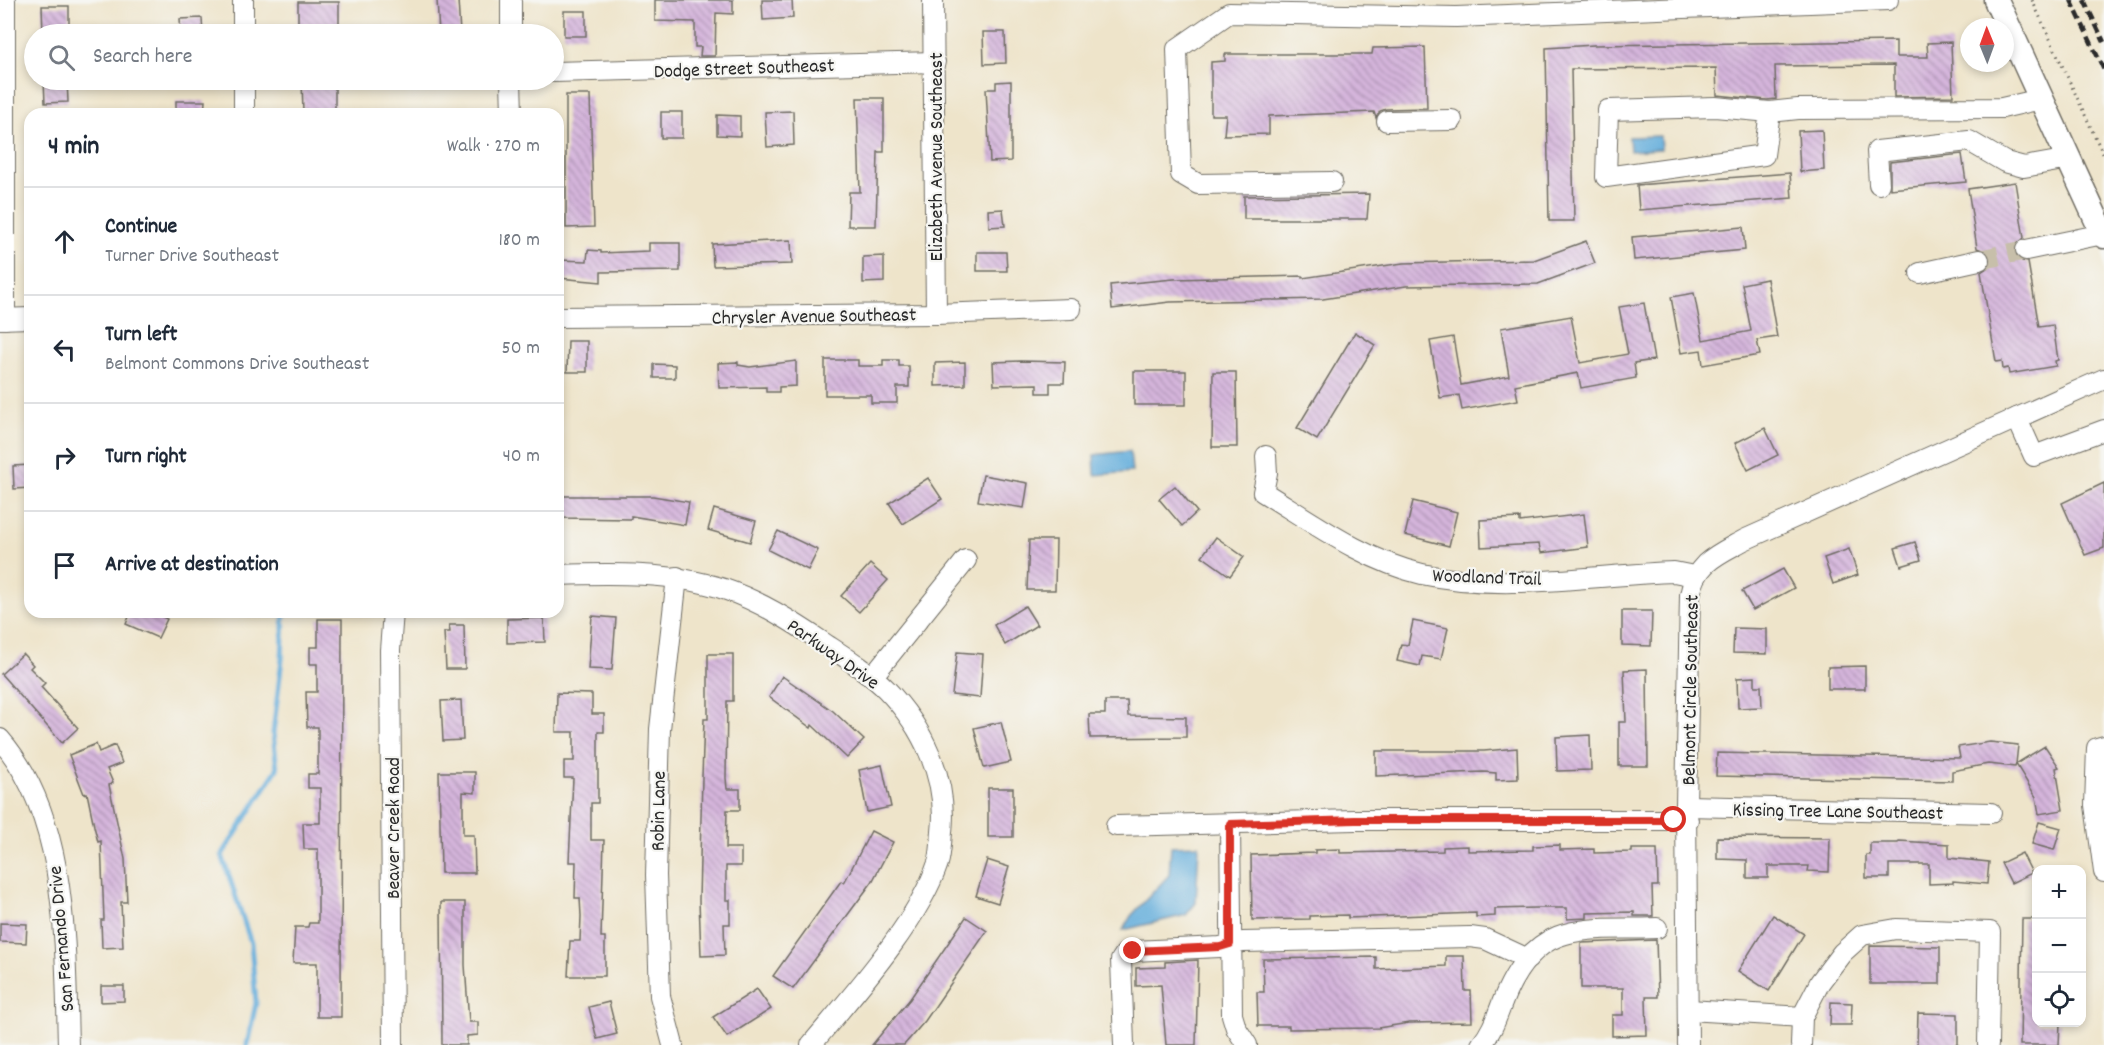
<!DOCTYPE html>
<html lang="en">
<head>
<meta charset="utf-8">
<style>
  :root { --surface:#fff; --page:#f2f2f3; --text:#1f2937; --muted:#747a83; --line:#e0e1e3 }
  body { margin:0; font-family:Dekko,sans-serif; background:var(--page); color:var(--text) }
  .controls { position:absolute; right:18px; bottom:18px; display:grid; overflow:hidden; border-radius:12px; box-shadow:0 3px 9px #0003 }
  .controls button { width:54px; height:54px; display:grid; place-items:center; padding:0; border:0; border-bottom:2px solid var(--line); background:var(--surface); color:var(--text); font:30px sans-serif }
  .compass { position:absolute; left:1960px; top:18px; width:54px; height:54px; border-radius:50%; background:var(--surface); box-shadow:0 3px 9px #0003; rotate:359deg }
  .stop { position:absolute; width:18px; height:18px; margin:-14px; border:4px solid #d93025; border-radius:50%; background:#fff }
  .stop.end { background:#d93025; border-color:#fff; box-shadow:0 2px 6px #0008 }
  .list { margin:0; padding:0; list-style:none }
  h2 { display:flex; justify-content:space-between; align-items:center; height:78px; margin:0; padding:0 24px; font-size:26px }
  h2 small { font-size:20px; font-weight:400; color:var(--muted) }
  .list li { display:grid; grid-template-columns:39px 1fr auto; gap:18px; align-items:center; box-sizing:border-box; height:108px; padding:0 24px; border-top:2px solid var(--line) }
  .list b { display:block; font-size:22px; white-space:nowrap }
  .list p { margin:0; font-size:20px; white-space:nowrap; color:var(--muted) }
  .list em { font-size:20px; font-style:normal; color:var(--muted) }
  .icon { flex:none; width:33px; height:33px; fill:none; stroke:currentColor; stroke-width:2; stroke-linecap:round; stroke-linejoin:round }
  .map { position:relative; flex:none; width:2104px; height:1045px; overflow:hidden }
  .search { position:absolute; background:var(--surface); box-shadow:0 3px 9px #0003; left:24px; top:24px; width:540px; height:66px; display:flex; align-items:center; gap:15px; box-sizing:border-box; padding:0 21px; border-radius:33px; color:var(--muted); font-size:22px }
  .panel { position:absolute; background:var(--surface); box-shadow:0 3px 9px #0003; left:24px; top:108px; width:540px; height:510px; border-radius:18px }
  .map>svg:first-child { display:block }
  .water { fill:#64addb; stroke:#486c83; stroke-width:1.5 }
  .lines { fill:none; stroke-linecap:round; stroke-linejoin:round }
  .stream { stroke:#64addb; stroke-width:5 }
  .building { fill:url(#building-back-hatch) }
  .minor-tunnel { stroke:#c7bfaa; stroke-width:20; stroke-dasharray:20 10; stroke-linecap:butt }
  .minor-casing { stroke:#6f6c63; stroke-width:22 }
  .major-casing { stroke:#6f6c63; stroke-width:27 }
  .path { stroke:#6f6c63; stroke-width:3; stroke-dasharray:1.5 4.5; stroke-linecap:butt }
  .minor { stroke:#fff; stroke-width:20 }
  .major { stroke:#fff; stroke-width:24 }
  .rail { stroke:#2b2b2b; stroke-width:4.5; stroke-dasharray:9 4.5; stroke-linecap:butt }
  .route { stroke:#d93025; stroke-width:8 }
  .labels { text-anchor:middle; stroke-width:4.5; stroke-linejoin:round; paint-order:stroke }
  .street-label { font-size:20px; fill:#2b2b2b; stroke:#f6f6f2 }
</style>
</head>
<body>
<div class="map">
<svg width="2104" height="1045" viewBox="0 0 2104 1045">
  <defs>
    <pattern id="building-back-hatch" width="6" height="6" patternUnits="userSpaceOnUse" patternTransform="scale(1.5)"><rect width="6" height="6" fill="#d5b5dc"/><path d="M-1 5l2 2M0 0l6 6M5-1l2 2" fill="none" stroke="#ad93b3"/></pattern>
  </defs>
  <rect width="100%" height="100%" fill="#f6f6f2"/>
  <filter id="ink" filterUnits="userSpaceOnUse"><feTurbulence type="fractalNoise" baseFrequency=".0167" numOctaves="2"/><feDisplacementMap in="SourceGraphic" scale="12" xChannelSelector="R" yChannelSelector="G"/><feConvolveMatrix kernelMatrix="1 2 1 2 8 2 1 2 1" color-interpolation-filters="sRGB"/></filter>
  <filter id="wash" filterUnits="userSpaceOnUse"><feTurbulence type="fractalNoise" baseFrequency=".008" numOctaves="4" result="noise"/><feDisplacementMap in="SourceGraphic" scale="24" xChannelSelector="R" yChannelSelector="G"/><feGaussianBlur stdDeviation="1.35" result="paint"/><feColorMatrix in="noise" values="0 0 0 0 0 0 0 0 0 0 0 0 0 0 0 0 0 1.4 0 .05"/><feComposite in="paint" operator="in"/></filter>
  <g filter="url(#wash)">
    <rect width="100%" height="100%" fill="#eee4ca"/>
    <g class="water">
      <polygon points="1660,136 1661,149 1630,151 1629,137"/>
      <polygon points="1130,451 1132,472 1095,475 1094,455"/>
      <polygon points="1199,845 1196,903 1186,915 1123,930 1131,916 1169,875 1171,846"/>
    </g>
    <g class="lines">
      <polyline class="stream" points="247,1045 256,1003 251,943 222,855 277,769 273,733 282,659 284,612"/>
    </g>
    <g id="blocks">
      <g class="building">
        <polygon points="437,0 458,0 460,33 439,34"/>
        <polygon points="655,0 733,0 733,14 716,13 715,56 700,56 701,47 695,47 695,22 655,21"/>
        <polygon points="762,0 792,0 793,18 763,20"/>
        <rect x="298" y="2" width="41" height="32"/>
        <polygon points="42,6 69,6 69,34 43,34"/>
        <rect x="564" y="11" width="22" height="25"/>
        <polygon points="202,18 203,34 181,34 180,19"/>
        <polygon points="983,32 1005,32 1006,63 984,64"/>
        <polygon points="1896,41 1896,57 1928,57 1927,43 1951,42 1953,96 1894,97 1894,65 1775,66 1776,99 1767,100 1717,95 1716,68 1571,69 1574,221 1549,221 1546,48 1594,45"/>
        <polygon points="1425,47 1427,108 1386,109 1380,111 1376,118 1374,112 1269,116 1269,134 1224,135 1226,115 1211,115 1211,62 1225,61 1225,54 1372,54 1373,48"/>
        <polygon points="44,80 67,80 68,102 45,103"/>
        <polygon points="302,80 335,80 335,113 303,113"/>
        <polygon points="1011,81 1011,161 990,162 986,89 996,89 996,82"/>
        <polygon points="566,95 590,95 594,227 566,228"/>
        <polygon points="857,98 884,98 884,152 878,152 876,226 848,226 849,192 860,192"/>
        <polygon points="176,101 205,101 204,114 176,114"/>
        <polygon points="793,111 794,145 767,147 765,112"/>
        <rect x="661" y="112" width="21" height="26"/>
        <polygon points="717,115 740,116 740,136 717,135"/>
        <polygon points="1822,130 1824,170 1800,172 1798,131"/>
        <polygon points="1962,154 1966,182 1890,189 1890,162"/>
        <polygon points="1790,173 1792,198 1639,210 1637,185"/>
        <polygon points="2015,182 2024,238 2015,246 2014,253 2022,261 2028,262 2039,327 2053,325 2058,360 2055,361 2056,366 2009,374 2008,368 2003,369 2002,361 1996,362 1981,272 1987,268 1991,258 1987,252 1977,248 1968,189"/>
        <polygon points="1369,194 1367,219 1244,219 1244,196"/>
        <polygon points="1003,209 1005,226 989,227 988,210"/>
        <polygon points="1743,227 1745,250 1634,260 1632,237"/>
        <polygon points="791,240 792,264 713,266 712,244"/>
        <polygon points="1586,241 1595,263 1538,284 1406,286 1323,299 1170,302 1112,309 1110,285 1174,279 1303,276 1303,278 1403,263 1534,260"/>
        <polygon points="649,243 680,243 680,271 601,272 601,282 559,278 559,260 587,261 588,250 601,251 601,253 649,251"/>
        <polygon points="977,252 1006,252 1007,271 977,271"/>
        <polygon points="884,256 884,282 863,283 863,257"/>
        <polygon points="1767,279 1777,337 1757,340 1760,355 1703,365 1701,350 1681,353 1671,297 1694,293 1703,340 1751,331 1742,284"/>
        <polygon points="1644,303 1654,360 1634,363 1636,378 1581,388 1578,373 1515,385 1518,400 1462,410 1459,395 1440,398 1430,341 1453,337 1461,385 1509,376 1501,328 1525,324 1571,316 1580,363 1628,354 1619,307"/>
        <polygon points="1355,332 1375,345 1317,440 1297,428"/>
        <polygon points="568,341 587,341 587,372 567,372"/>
        <polygon points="825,360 858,360 858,366 883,366 883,360 899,360 899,366 909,366 909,387 897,387 897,403 871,403 871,395 825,395"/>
        <polygon points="796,361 796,386 779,387 779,392 766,392 766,387 719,388 718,363 738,362 738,365 750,367"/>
        <polygon points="1021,361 1065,362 1064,383 1050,383 1050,393 1037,393 1037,384 994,385 993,362"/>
        <polygon points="965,362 965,385 935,386 935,363"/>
        <polygon points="654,364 675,365 675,378 654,378"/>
        <rect x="1134" y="371" width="52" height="34"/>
        <polygon points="1213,372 1236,372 1237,447 1212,447"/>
        <polygon points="1765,428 1778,455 1748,470 1735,443"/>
        <polygon points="30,465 30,488 14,489 13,466"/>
        <polygon points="983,475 1028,483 1024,508 978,501"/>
        <polygon points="928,478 942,499 903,524 889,503"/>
        <polygon points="2104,483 2104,548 2085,555 2062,503"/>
        <polygon points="1175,486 1197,512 1182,526 1159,499"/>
        <polygon points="558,496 653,496 689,502 685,525 631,516 631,519 558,518"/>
        <polygon points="1413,501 1457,512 1449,546 1405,535"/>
        <polygon points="714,509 756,521 750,542 708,530"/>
        <polygon points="1584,514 1588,547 1541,553 1539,544 1481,547 1480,520 1520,518 1520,522"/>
        <polygon points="778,531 818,550 808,570 768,550"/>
        <polygon points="1216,537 1244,557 1230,576 1202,556"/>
        <polygon points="1029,540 1056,540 1055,590 1027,590"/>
        <polygon points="1915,542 1921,560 1901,566 1895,548"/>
        <polygon points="1849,549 1858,575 1833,584 1824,558"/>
        <polygon points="870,564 888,580 859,612 841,596"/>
        <polygon points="1783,569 1794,588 1753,610 1742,591"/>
        <polygon points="1025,606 1037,625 1005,645 994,625"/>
        <polygon points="1622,611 1652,611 1651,646 1622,645"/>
        <polygon points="131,612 152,612 167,619 158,638 126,624"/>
        <polygon points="592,616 616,618 612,670 588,669"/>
        <polygon points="544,618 545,642 507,643 507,619"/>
        <polygon points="318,619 342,619 341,1017 317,1017 317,963 293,963 295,927 308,927 309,923 318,923 318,849 304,849 303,823 320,823 320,788 308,788 308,774 318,774 318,727 307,727 306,692 317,692 317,664 310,664 310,647 318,647"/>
        <polygon points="1413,621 1448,628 1441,659 1422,656 1420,666 1397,661 1401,644 1408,645"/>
        <polygon points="449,625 464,625 465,669 446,669 444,632 450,632"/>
        <polygon points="1734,628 1767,629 1767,654 1733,653"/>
        <polygon points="957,652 983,654 980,698 952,695"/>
        <polygon points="23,654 33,665 30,668 45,683 41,687 78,728 62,743 1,674"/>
        <polygon points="708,654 733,654 733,701 727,701 726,778 727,789 740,789 740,810 727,810 726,848 741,848 741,866 726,866 726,900 730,900 730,924 724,924 725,955 701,956 699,900 702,777 704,719 708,719"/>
        <polygon points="1865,666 1865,689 1828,689 1828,667"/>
        <polygon points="1647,669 1648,766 1619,766 1619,722 1626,722 1624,670"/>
        <polygon points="782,676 833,711 864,740 847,758 812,725 811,728 769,697"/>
        <polygon points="1755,677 1755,686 1761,686 1762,707 1738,708 1737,678"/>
        <polygon points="557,693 592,694 592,714 604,714 604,732 598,732 598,803 591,803 591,840 604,840 601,937 605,937 605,976 568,976 570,941 580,941 581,916 580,898 575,898 576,862 569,862 573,778 564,778 564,761 574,761 574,732 556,732"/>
        <polygon points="461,700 463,740 443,741 441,701"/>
        <polygon points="1105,701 1127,701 1128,716 1186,717 1186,737 1090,738 1089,714 1105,714"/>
        <polygon points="1001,722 1011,762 984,768 974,728"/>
        <polygon points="1590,735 1591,770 1557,771 1556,737"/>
        <polygon points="1990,742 2018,745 2016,764 2045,746 2059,767 2056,768 2063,810 2039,814 2036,797 2016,764 2015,767 1988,764 1952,771 1952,781 1716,776 1717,753 1960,758 1958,747"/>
        <polygon points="96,744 99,752 115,745 122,763 107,769 113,783 109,785 125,859 127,902 121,902 123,947 102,948 101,920 104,920 101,841 98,842 94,826 87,793 84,794 69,755"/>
        <polygon points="1517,748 1518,779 1496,780 1496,773 1484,772 1376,776 1376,751 1484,751"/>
        <polygon points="882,765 891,807 867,812 859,770"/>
        <polygon points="439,772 475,772 475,793 463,792 463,835 474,835 475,873 441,873"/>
        <rect x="988" y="788" width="25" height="49"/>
        <polygon points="2039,822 2061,828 2054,850 2032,844"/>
        <polygon points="871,831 893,842 872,882 793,989 773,976 841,881 844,883"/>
        <polygon points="1717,837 1830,838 1829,872 1808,871 1809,866 1768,866 1768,878 1747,878 1747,860 1717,859"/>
        <polygon points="1899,841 1949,844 1949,858 1989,862 1987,884 1953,881 1953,883 1929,884 1929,864 1889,864 1889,878 1866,878 1866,855 1870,855 1870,843 1898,843"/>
        <polygon points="1560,845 1560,850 1594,849 1594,853 1632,852 1632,849 1657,849 1658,886 1652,886 1653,916 1634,916 1634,912 1587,913 1587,918 1567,919 1567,908 1535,908 1495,909 1495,916 1476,917 1476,913 1348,918 1348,915 1310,916 1310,919 1252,920 1251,855 1315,853 1315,850 1340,849 1340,853 1443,851 1443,847 1468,846 1468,851 1533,850 1533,846"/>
        <polygon points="2022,853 2032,873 2011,883 2001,863"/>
        <polygon points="987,860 1009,867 998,903 976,896"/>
        <polygon points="441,902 465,902 465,965 469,1022 478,1022 478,1035 467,1036 467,1045 442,1045"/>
        <polygon points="1773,915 1804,934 1769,991 1738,971"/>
        <polygon points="966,917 987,931 925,1021 904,1045 872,1045 910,999"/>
        <polygon points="2022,919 2037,919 2037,1023 2060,1023 2059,1045 2020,1045"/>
        <polygon points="0,923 27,924 26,943 0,942"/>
        <polygon points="1656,940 1658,997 1646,997 1647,1035 1612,1036 1612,1015 1623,1015 1623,988 1581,988 1581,943"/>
        <polygon points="1870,946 1940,947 1940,984 1870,984"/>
        <polygon points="1446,956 1464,956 1465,991 1471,991 1472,1022 1409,1023 1378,1028 1289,1029 1289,1026 1258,1026 1257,992 1264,992 1263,959 1376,957 1376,969 1446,966"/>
        <polygon points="1198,960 1196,1045 1166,1045 1161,985 1136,986 1136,968 1165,967 1165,962"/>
        <polygon points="101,986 124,986 124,1001 101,1002"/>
        <polygon points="757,989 771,1009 727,1037 713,1017"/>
        <polygon points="609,1002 617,1034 597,1039 589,1007"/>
        <polygon points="1831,1002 1852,1003 1851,1025 1830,1025"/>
        <polygon points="1918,1013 1958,1014 1958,1045 1917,1045"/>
      </g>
    </g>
  </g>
  <g filter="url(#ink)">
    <use href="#blocks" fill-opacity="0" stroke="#6f6c63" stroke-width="1.5"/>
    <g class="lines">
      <polyline class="minor-tunnel" points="1979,260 2026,250"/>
      <g class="minor-casing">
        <g id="minor">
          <polyline points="5,0 5,319"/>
          <polyline points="243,0 243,34"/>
          <polyline points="933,0 936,314"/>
          <polyline points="511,34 511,0"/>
          <polyline points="554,72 935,62"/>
          <polyline points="244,80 244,114"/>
          <polyline points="511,80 512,114"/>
          <polyline points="1770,112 1764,155 1606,177 1608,110 1715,107 1770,112 1798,109 2002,108 2041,99"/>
          <polyline points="1387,121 1452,120"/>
          <polyline points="1332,182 1198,184 1181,174 1177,49 1229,13 1456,17 1888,0"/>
          <polyline points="1879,184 1877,151 1969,141 2005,162 2024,167 2069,159"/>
          <polyline points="2026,250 2103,234"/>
          <polyline points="1920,273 1979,260"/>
          <polyline points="558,317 936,314 1071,309"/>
          <polyline points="0,319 30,318"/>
          <polyline points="2017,418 2034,456 2104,430"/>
          <path d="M1266,456L1267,473L1263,492C1312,522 1365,561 1422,574C1503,592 1592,575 1674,572L1694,576"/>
          <path d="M558,575C613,573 672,572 724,589C760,601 793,622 824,643C845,657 868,671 886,689C923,727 948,779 942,832C941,842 941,854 938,863C918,923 851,997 811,1045"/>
          <polyline points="872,677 966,560"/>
          <path d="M0,739C69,818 65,946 68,1045"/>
          <polyline points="2104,746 2097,748 2095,805 2104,872"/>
          <polyline points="1686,806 1991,813"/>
          <polyline points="1230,824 1232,1015 1236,1028 1247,1045"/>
          <polyline points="1116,826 1355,820 1688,820"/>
          <polyline points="1689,1010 1802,1017"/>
          <polyline points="393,1045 390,650 393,612"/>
          <polyline points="673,1045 660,996 656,875 660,729 677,577"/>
          <polyline points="1124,1045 1121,960 1125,954 1133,951 1220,947 1243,942 1470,937 1485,939 1528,959"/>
          <path d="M1481,1045C1495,1028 1498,1011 1507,991C1541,917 1589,931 1657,928"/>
          <path d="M1688,1045L1686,806L1690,595C1696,562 1717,555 1744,540L2104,379"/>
          <polyline points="1801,1045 1802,1017 1820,982 1842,953 1862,935 1896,929 1990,932 1988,1045"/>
        </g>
      </g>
      <g class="major-casing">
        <polyline id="major" points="1996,0 2104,236"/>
      </g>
      <polyline class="path" points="2032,0 2104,156"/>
      <use href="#minor" class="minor"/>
      <use href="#major" class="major"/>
      <g class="rail">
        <polyline points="2071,0 2104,70"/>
        <polyline points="2084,0 2104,42"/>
      </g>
    </g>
  </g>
  <g class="lines" filter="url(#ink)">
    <polyline class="route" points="1133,951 1220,947 1230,944 1230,824 1355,820 1674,820"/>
  </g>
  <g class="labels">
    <g class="street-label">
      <text transform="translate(744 67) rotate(-2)" y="7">Dodge Street Southeast</text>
      <text transform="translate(935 157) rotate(-90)" y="7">Elizabeth Avenue Southeast</text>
      <text transform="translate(814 315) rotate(-1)" y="7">Chrysler Avenue Southeast</text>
      <text transform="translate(1487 576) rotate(2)" y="7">Woodland Trail</text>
      <text transform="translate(834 653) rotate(35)" y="7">Parkway Drive</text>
      <text transform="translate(1689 690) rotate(-89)" y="7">Belmont Circle Southeast</text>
      <text transform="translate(1838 810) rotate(1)" y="7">Kissing Tree Lane Southeast</text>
      <text transform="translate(657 811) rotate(-89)" y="7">Robin Lane</text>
      <text transform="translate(392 828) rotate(-90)" y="7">Beaver Creek Road</text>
      <text transform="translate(60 939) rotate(-95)" y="7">San Fernando Drive</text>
    </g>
  </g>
</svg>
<div class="controls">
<button>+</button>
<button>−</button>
<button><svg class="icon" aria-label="locate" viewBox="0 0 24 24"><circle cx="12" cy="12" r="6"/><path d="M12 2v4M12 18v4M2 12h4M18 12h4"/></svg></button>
</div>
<svg class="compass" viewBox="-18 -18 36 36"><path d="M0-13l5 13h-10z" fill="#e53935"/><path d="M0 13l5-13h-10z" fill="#747a83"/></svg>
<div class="stop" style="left:1674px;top:820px"></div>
<div class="stop end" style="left:1133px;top:951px"></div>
<div class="search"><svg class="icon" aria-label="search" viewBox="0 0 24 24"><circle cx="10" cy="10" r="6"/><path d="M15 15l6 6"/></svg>Search here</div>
<section class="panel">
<h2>4 min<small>Walk · 270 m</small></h2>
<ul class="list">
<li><svg class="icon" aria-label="ahead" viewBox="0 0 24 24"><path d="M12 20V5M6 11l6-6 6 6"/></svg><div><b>Continue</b><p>Turner Drive Southeast</p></div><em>180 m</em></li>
<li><svg class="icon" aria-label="left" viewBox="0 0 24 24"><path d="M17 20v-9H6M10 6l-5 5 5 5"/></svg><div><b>Turn left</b><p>Belmont Commons Drive Southeast</p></div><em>50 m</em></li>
<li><svg class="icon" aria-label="right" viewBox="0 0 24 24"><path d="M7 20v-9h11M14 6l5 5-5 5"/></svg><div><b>Turn right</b></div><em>40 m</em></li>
<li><svg class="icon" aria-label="arrive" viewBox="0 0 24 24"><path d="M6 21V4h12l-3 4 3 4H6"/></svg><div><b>Arrive at destination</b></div></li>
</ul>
</section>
</div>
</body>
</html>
